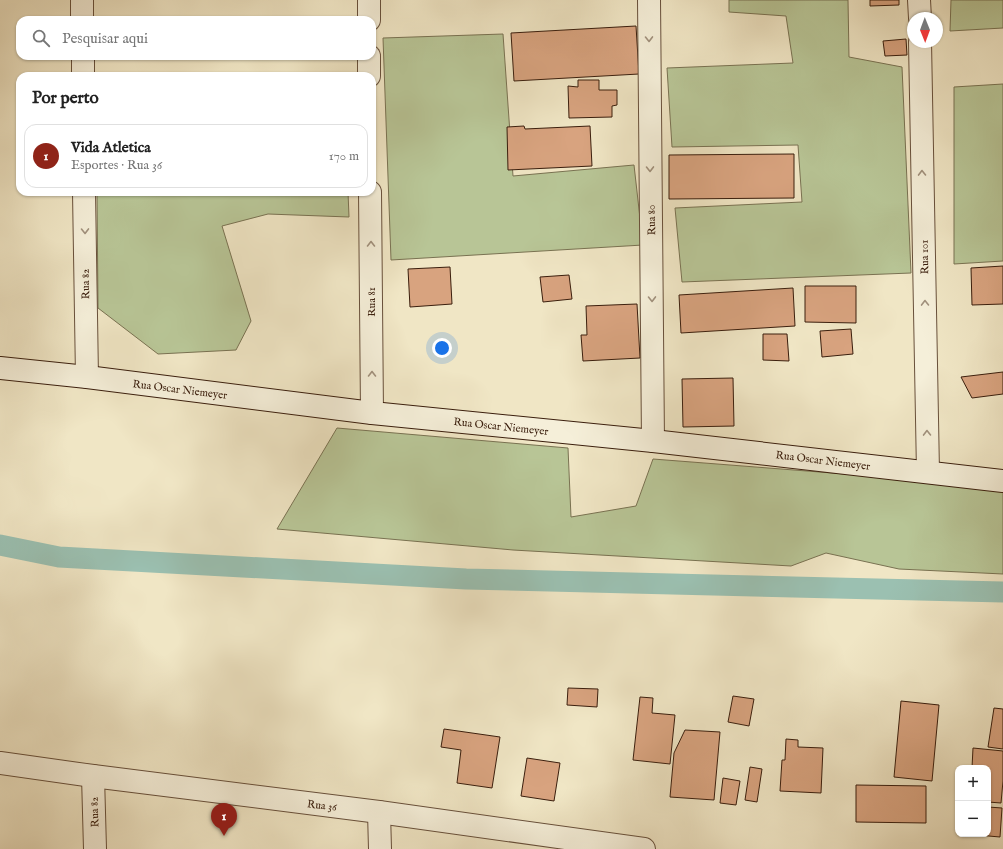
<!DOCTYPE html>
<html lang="pt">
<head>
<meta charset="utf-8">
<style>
  :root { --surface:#fff; --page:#f2f2f2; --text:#222; --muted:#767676; --line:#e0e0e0; --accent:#8f2418 }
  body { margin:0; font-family:"IM FELL English",serif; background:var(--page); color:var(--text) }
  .controls { position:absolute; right:12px; bottom:12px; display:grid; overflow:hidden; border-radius:8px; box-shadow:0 1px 3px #0004 }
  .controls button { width:36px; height:36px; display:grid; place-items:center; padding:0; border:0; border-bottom:1px solid var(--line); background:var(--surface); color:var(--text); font:20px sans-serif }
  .compass { position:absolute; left:907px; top:12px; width:36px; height:36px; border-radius:50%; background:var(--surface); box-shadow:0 1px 3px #0004; rotate:179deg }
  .you { position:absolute; left:442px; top:348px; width:14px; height:14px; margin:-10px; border:3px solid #fff; border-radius:50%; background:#1a73e8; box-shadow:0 0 0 6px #1a73e833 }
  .badge { display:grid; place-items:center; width:26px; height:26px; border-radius:50%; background:var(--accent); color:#fff; font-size:13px; font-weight:700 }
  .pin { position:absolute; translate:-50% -33px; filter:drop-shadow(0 1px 2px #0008) }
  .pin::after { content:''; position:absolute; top:21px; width:14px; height:12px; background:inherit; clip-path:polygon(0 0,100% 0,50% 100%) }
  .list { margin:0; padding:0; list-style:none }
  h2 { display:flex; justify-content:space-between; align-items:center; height:52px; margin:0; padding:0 16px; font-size:17px }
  h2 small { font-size:13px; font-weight:400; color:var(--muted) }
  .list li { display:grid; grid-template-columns:26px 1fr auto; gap:12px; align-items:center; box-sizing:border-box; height:64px; margin:0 8px 8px; padding:0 8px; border:1px solid var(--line); border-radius:12px }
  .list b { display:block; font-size:15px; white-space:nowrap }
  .list p { margin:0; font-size:13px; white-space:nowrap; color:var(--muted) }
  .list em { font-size:13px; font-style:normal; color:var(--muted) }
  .icon { flex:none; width:22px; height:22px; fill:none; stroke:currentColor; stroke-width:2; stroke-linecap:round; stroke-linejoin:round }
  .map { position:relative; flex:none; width:1003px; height:849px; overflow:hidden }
  .search { position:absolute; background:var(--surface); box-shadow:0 1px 3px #0004; left:16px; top:16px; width:360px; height:44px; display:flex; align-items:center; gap:10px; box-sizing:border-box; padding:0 14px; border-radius:12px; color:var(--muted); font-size:15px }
  .panel { position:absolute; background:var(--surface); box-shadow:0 1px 3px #0004; left:16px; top:72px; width:360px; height:124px; border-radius:12px }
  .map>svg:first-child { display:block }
  .green { fill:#b8c596; stroke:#797252 }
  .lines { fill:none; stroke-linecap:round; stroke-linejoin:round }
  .canal { stroke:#9bc0b1; stroke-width:21 }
  .building { fill:#d8a37f; stroke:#3a1e0d }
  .street-casing { stroke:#68503b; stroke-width:24 }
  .secondary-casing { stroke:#3a1e0d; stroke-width:24 }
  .street { stroke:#f5efd9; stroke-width:22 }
  .secondary { stroke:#f5efd9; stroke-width:22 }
  .oneway { stroke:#a1917d }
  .labels { text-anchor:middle; stroke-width:4; stroke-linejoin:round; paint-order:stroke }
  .street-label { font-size:11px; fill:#3a1e0d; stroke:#f5efd9 }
</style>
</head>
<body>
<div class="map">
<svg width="1003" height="849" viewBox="0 0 1003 849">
  <rect width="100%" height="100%" fill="#f0e6c5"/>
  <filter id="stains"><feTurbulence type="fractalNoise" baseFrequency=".005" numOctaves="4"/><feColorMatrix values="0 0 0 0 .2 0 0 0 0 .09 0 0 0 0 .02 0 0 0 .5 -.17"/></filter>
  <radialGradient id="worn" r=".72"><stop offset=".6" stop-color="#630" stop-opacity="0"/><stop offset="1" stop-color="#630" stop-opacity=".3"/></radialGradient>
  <g class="green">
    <polygon points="729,0 848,0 849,57 902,67 911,273 682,282 675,208 802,202 798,145 672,147 667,68 793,63 786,16 729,12"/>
    <polygon points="951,0 1003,0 1003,28 950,31"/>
    <polygon points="503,34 513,176 634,165 643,245 391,260 383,38"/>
    <polygon points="1003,84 1003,261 954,264 954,87"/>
    <polygon points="97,192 348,192 349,217 268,214 222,226 251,321 236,350 158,354 98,308"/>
    <polygon points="337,428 568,448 571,517 636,506 653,459 922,480 1003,489 1003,574 899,569 826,553 791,566 513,550 277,529"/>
  </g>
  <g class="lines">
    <polyline class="canal" points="0,545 59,557 466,579 1003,592"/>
  </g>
  <g class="building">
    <polygon points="870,0 899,0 899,5 870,6"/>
    <polygon points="636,26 639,74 514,81 511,33"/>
    <polygon points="906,39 907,55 885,56 883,41"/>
    <polygon points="578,80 599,80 599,90 617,90 617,105 612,106 612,117 569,118 568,86 578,87"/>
    <polygon points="524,126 525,129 590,126 592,166 508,170 507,127"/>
    <polygon points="794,154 794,198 669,199 669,155"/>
    <polygon points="1003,266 1003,304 972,305 971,268"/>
    <polygon points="450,267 452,304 410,307 408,269"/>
    <polygon points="569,275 572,299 543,302 540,277"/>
    <polygon points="805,286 856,286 856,323 805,322"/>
    <polygon points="793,288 795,326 681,333 679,295"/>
    <polygon points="637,304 640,358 583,361 581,335 587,335 586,306"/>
    <polygon points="851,329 853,354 822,357 820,331"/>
    <polygon points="763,334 787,334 789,361 763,360"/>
    <polygon points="1003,372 1003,394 972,398 961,377"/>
    <polygon points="733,378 734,426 683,427 682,379"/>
    <polygon points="568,688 598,689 597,707 567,705"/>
    <polygon points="733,696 754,699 749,726 728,722"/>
    <polygon points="640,697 653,698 652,713 675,715 670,764 633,760"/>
    <polygon points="901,701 939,705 932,781 894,777"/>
    <polygon points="994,708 1003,709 1003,749 988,747"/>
    <polygon points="444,729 500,737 492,788 457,783 461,750 441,747"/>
    <polygon points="685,730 720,732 714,800 670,797 674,753"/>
    <polygon points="786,739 798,740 798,747 823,748 821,793 780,791 782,760 785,760"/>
    <polygon points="973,748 1003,751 1003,781 1001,803 988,802 988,768 972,768"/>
    <polygon points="527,758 560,763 554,801 521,796"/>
    <polygon points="750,767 762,769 757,802 745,800"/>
    <polygon points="723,778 740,781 736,805 720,803"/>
    <polygon points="856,785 926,786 926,823 856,822"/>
    <polygon points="988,807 1002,808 1000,837 966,834 988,834"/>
  </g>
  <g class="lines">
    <g class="street-casing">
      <g id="street">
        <polyline points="82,0 82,20"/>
        <polyline points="369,0 369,20"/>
        <polyline points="649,0 653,441"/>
        <polyline points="919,0 920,18"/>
        <polyline points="920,42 928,472"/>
        <polyline points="83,56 83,76"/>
        <polyline points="369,56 369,76"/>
        <polyline points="84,192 87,377"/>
        <polyline points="370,192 372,413"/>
        <polyline points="0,763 93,776 379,812 644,849"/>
        <polyline points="93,776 95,849"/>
        <polyline points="379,812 380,849"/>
      </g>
    </g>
    <g class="secondary-casing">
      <polyline id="secondary" points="0,368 87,377 372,413 653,441 1003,481"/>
    </g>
    <use href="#street" class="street"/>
    <use href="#secondary" class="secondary"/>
  </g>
  <defs><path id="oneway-chevron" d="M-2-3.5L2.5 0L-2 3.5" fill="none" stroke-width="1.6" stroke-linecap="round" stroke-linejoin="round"/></defs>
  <g class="oneway">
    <use href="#oneway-chevron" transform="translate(649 39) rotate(89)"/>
    <use href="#oneway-chevron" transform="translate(650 169) rotate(89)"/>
    <use href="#oneway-chevron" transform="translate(922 173) rotate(-91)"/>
    <use href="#oneway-chevron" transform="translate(85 231) rotate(89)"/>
    <use href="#oneway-chevron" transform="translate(371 244) rotate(-90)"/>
    <use href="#oneway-chevron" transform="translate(652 299) rotate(89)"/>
    <use href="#oneway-chevron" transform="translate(925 303) rotate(-91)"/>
    <use href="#oneway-chevron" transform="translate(372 374) rotate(-90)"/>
    <use href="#oneway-chevron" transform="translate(927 433) rotate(-91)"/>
  </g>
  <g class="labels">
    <g class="street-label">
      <text transform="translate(651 220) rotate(-91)" y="4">Rua 80</text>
      <text transform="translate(924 257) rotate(-91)" y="4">Rua 101</text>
      <text transform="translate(85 284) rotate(-91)" y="4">Rua 82</text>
      <text transform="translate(371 302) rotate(-90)" y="4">Rua 81</text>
      <text transform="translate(180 389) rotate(7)" y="4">Rua Oscar Niemeyer</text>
      <text transform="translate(501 426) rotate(6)" y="4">Rua Oscar Niemeyer</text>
      <text transform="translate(823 460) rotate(7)" y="4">Rua Oscar Niemeyer</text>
      <text transform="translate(322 805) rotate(7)" y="4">Rua 36</text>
      <text transform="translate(94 812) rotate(-92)" y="4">Rua 82</text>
    </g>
  </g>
  <rect width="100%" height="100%" filter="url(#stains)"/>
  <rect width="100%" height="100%" fill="url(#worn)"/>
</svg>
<div class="controls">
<button>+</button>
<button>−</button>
</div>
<svg class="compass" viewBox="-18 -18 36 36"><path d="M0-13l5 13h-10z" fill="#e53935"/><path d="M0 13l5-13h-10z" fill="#767676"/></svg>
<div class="you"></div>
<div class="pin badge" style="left:224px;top:836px">1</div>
<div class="search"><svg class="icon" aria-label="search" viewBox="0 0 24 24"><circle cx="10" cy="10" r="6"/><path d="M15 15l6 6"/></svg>Pesquisar aqui</div>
<section class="panel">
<h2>Por perto<small></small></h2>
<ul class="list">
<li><span class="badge">1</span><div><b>Vida Atletica</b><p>Esportes · Rua 36</p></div><em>170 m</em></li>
</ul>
</section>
</div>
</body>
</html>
